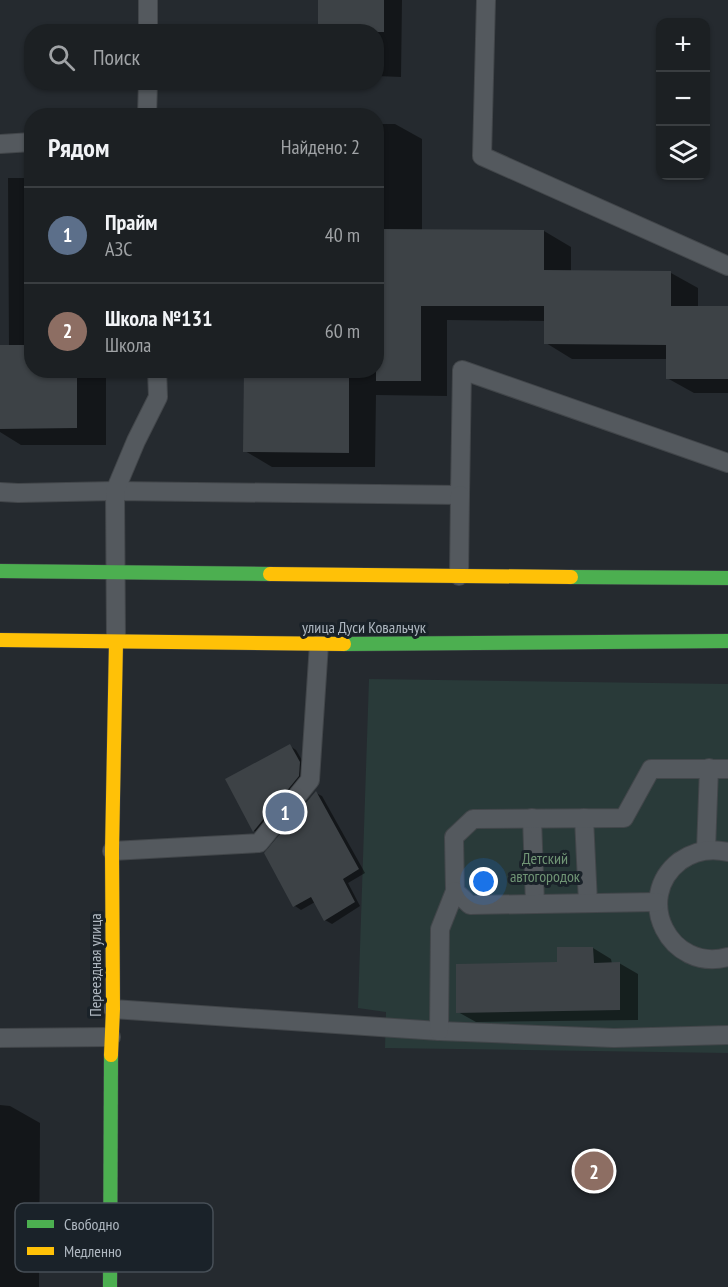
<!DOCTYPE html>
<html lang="ru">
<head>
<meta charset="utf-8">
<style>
  :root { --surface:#1c2023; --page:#292d30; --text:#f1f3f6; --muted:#a0a3a6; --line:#3a3e41; --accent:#7f868e }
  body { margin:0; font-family:"PT Sans Narrow",sans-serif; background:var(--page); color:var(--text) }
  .controls { position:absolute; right:18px; top:18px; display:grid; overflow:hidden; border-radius:12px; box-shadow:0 2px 4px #0004 }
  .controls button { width:54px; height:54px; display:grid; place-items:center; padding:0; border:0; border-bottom:2px solid var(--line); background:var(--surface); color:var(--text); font:30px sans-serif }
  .you { position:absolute; left:484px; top:882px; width:21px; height:21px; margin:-15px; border:4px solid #fff; border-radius:50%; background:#1a73e8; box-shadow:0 0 0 9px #1a73e833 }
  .badge { display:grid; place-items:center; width:39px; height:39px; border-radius:50%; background:var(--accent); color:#fff; font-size:20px; font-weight:700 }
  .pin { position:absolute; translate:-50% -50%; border:3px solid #fff; box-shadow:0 2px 6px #0006 }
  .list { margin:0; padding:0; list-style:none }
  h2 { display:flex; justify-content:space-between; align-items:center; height:78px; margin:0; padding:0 24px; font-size:26px }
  h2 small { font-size:20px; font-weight:400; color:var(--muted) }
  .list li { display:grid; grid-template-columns:39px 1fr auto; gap:18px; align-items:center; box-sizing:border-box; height:96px; padding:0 24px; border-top:2px solid var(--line) }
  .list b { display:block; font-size:22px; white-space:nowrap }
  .list p { margin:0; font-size:20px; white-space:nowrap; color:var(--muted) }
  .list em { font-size:20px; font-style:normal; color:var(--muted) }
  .icon { flex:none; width:33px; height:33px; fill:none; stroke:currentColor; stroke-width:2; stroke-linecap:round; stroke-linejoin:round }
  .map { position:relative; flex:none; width:728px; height:1287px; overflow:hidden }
  .search { position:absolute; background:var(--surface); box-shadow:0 2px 4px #0004; left:24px; top:24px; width:360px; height:66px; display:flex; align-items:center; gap:15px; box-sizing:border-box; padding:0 21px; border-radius:24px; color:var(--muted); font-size:22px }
  .panel { position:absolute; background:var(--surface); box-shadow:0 2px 4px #0004; left:24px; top:108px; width:360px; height:270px; border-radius:24px }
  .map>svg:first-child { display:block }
  .green { fill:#293a39 }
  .shadow { fill:#0007 }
  .building { fill:#3d4246 }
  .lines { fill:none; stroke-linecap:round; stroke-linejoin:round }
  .lane-casing { stroke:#42464a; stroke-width:20 }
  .fast-casing { stroke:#42464a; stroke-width:15 }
  .slow-casing { stroke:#42464a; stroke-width:15 }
  .lane { stroke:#54595e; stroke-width:18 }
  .fast { stroke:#4caf50; stroke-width:14 }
  .slow { stroke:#ffc107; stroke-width:14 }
  .labels { text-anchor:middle; stroke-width:6; stroke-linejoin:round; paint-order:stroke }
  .street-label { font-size:16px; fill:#afb8c1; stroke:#1a2229 }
  .park-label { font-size:16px; fill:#709575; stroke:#1a2229 }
  .key { fill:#1a2229; stroke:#474f57; stroke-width:1.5 }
  .key-label { font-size:16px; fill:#afb8c1 }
</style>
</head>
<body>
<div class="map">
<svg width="728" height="1287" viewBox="0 0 728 1287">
  <rect width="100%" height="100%" fill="#252a2f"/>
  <polygon class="green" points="369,679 728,684 728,1053 385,1048 386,1012 358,1008"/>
  <g class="shadow">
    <polygon points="320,0 402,0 401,77 376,76 376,32"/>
    <polygon points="376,124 395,124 422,139 422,231 544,231 571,247 571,272 671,273 698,288 698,308 728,308 728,393 694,393 667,378 667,359 572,359 546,343 546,321 447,320 447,396 376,395 375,467 272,467 245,451 245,370 376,370"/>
    <polygon points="8,178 32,178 32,370 106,370 106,445 21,445 0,432 0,347 9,347"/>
    <polygon points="290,746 296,750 306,767 305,779 260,834 254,831 227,780"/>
    <polygon points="316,793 322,796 365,873 348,883 360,906 332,924 325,920 315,902 301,910 295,906"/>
    <polygon points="593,948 611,959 612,964 619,963 638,974 638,1020 476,1022 458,1012"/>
    <polygon points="0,1105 10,1106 40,1123 39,1287 0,1287"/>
  </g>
  <g class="building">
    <rect x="318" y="0" width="66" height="32"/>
    <polygon points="376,229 544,230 544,270 671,271 671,306 728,306 728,379 666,379 666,345 544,344 544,306 421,306 421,381 376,381"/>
    <polygon points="0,345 32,345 32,370 77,370 77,428 0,429"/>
    <polygon points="244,370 349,370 349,453 243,452"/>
    <polygon points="290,744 300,762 299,776 253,832 225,779"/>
    <polygon points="316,791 359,869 343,879 355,902 324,921 311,897 293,907 264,853"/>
    <polygon points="557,947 593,947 594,963 620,962 620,1010 456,1013 456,964 557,962"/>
  </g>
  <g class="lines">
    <g class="lane-casing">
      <g id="lane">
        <polyline points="486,0 482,156 728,266"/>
        <polyline points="148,32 148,0"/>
        <polyline points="147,116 148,82"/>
        <polyline points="0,144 32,142"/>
        <polyline points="0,492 18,493 115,491 460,495 462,370 728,463"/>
        <polyline points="459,576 460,495"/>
        <polyline points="116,642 115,491 136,441 158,397 157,370"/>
        <polyline points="532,818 535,904"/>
        <polyline points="584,818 588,903"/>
        <polyline points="706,850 709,768"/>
        <polyline points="112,851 259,843 310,780 319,644"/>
        <path d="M728,852C711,848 694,851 680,861C632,898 670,973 728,957"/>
        <polyline points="657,902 470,905 455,891 454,837 473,819 624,818 651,769 728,769"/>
        <polyline points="113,1009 439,1031 614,1038 728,1035"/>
        <polyline points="439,1031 440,929 455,891"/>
        <polyline points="0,1038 111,1037"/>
      </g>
    </g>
    <g class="fast-casing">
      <g id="fast">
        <polyline points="0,571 270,574"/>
        <polyline points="571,577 728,578"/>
        <polyline points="344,644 728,641"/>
        <polyline points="110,1287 111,1055"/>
      </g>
    </g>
    <g class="slow-casing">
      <g id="slow">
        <polyline points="270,574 571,577"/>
        <polyline points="0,640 344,644"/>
        <polyline points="111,1055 113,1009 112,851 116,642"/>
      </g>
    </g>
    <use href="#lane" class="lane"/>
    <use href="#fast" class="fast"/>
    <use href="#slow" class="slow"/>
  </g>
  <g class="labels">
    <g class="street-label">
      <text x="364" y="633">улица Дуси Ковальчук</text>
      <text transform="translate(95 965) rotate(-90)" y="6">Переездная улица</text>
    </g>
    <g class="park-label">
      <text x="545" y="864">Детский<tspan x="545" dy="18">автогородок</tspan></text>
    </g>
  </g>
  <rect x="15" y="1203" width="198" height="69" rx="9" class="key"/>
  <rect x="27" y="1220" width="27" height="8" fill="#4caf50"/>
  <rect x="27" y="1247" width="27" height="8" fill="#ffc107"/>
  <g class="key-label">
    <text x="64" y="1230">Свободно</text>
    <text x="64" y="1257">Медленно</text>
  </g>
</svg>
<div class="controls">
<button>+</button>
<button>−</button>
<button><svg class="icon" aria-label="layers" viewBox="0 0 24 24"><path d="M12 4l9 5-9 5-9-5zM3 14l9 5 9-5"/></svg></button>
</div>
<div class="you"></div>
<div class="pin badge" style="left:285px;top:812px;background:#5c6f8a">1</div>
<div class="pin badge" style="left:594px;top:1171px;background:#8d6e63">2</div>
<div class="search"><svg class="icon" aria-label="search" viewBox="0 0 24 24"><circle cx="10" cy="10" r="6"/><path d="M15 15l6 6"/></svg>Поиск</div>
<section class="panel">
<h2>Рядом<small>Найдено: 2</small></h2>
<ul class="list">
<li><span class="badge" style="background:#5c6f8a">1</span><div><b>Прайм</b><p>АЗС</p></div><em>40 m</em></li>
<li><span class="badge" style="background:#8d6e63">2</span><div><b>Школа №131</b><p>Школа</p></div><em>60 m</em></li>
</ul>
</section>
</div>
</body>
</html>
